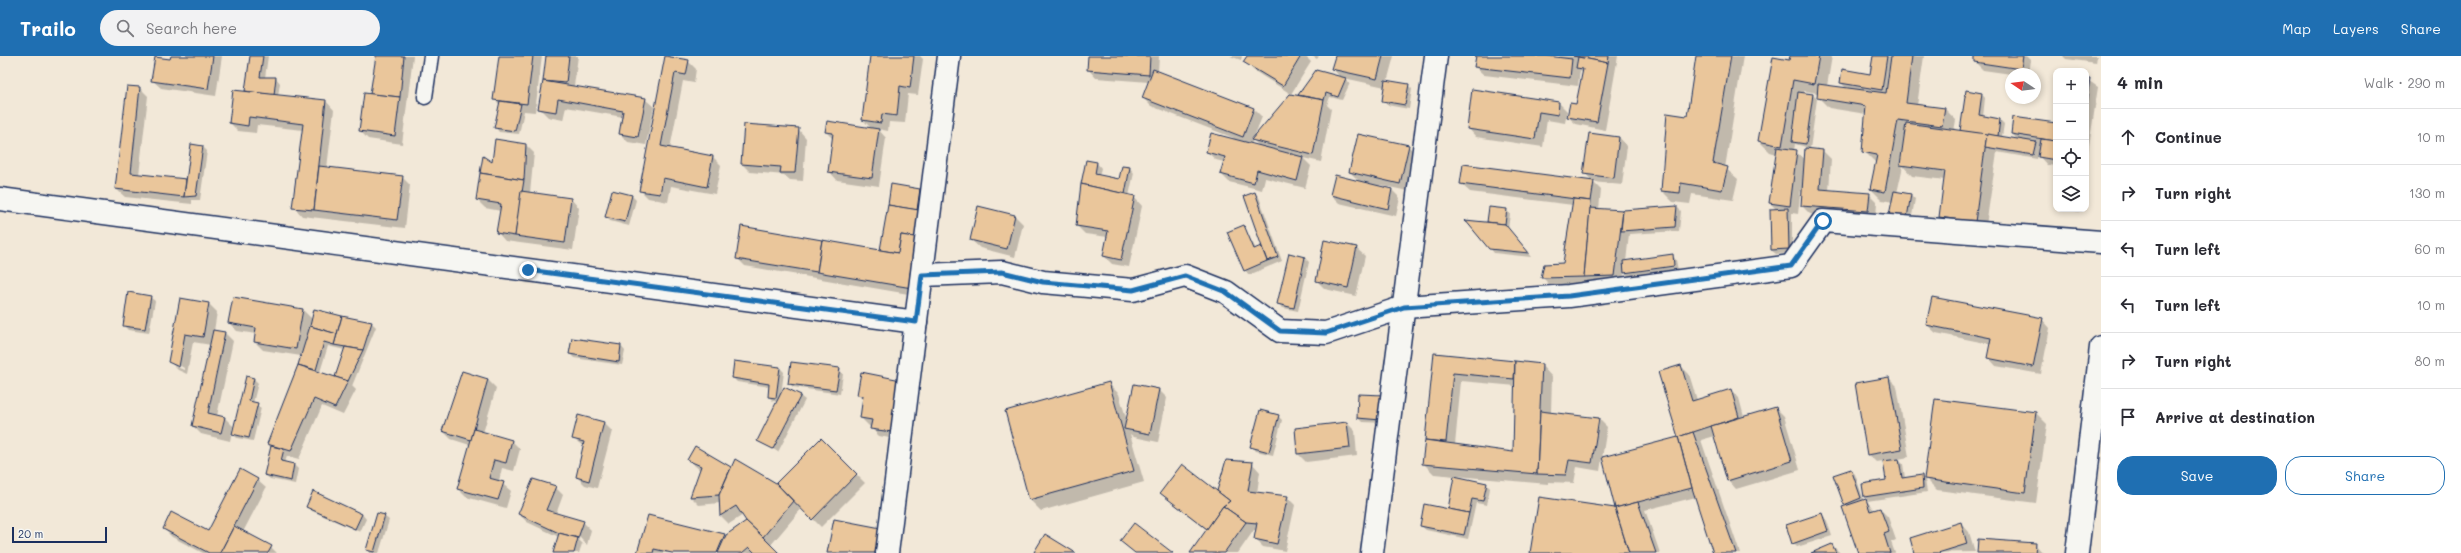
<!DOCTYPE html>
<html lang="en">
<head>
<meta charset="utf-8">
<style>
  :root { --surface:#fff; --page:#f2f2f3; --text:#2b2b33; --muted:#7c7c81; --line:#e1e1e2; --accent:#1f6fb2 }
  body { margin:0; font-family:Mali,sans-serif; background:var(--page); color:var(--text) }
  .controls { position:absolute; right:12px; top:12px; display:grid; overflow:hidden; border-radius:8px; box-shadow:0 2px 6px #0003 }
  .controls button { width:36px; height:36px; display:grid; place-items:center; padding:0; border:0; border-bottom:1px solid var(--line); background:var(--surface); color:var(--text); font:20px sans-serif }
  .compass { position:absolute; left:2005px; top:12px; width:36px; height:36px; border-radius:50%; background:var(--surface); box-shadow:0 2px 6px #0003; rotate:283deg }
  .scale { position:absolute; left:12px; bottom:10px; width:95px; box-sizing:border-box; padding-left:4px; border:2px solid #1b2f5e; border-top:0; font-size:11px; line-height:14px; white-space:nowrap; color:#1b2f5e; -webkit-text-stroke:3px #f6f6f2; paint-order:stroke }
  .stop { position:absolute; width:12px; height:12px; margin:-9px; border:3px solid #1f6fb2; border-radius:50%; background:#fff }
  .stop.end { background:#1f6fb2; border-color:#fff; box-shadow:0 1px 4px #0008 }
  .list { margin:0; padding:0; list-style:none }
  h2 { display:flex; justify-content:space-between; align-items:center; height:52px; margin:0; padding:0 16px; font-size:17px }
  h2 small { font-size:13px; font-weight:400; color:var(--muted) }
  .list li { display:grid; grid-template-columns:26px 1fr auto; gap:12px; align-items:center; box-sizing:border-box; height:56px; padding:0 16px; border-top:1px solid var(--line) }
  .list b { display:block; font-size:15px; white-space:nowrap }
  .list em { font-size:13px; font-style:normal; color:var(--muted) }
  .actions { display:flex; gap:8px; padding:12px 16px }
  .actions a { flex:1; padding:9px 0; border:1px solid var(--accent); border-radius:16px; text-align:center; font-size:14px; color:var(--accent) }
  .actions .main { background:var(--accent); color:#fff }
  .icon { flex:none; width:22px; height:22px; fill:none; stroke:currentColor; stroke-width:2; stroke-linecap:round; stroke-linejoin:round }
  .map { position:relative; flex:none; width:2101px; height:497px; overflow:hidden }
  header { display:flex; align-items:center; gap:24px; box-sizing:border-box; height:56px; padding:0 20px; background:var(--accent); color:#fff }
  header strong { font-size:19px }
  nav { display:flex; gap:22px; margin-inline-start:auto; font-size:14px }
  .search { width:280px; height:36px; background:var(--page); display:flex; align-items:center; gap:10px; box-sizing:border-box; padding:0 14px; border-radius:22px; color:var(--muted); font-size:15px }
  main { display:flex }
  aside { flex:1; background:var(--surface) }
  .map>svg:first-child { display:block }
  .shadow { fill:#0003; fill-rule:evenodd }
  .building { fill:#eac69b; stroke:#1b2f5e }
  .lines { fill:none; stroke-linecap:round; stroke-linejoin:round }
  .service-casing { stroke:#1b2f5e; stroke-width:17 }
  .minor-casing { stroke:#1b2f5e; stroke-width:25 }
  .service { stroke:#f6f6f2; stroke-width:14 }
  .minor { stroke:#f6f6f2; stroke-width:22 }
  .route { stroke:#1f6fb2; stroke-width:5 }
</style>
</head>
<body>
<header>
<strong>Trailo</strong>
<div class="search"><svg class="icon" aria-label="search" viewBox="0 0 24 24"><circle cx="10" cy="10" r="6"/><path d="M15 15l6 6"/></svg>Search here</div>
<nav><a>Map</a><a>Layers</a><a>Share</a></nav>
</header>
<main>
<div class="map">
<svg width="2101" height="497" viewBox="0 0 2101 497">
  <rect width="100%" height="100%" fill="#f2e8d8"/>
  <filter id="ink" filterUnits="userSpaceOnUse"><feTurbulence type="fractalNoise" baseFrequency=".025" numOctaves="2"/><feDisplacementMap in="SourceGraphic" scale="8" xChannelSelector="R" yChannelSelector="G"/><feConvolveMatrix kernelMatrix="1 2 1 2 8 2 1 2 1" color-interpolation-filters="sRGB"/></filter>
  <g filter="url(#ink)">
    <g class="shadow">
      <polygon points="172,0 222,0 216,40 161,32 152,24 171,4"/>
      <polygon points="251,0 268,0 265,22 276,22 280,27 278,40 326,45 334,54 327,112 402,121 410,129 405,172 302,160 294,151 303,74 257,69 256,77 238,75 230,67 248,37 246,34"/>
      <polygon points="377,0 413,0 402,88 368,83 360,75 371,39"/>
      <polygon points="500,0 542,0 535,56 524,55 519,78 499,76 495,71 500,49 494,43"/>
      <polygon points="547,0 578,0 574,30 645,43 654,51 646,89 628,86 620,78 623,61 566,51 563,64 548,61 539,52"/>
      <polygon points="871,0 920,0 923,3 918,39 908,38 905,67 889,66 888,75 878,73 886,82 879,130 837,124 829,115 833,83 826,76 872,73 863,64"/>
      <path d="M1089,0H1159L1158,15L1254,53L1262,61L1254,81L1301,41L1299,39L1316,15L1341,22L1332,12L1336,0H1394L1387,26L1408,29L1412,33L1409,53L1387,49L1383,45L1385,31L1344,22L1350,27L1342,44L1330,41L1327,49L1331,53L1321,106L1303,102L1311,110L1305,132L1265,122L1262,134L1229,126L1221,118L1224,106L1216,104L1207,96L1234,82L1151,50L1143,42L1149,26L1096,22L1088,13ZM1253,84L1259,90L1251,88Z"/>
      <polygon points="1230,0 1242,0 1241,4"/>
      <polygon points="1248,0 1305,0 1311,6 1291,38 1253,14 1245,5"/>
      <polygon points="1312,0 1319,0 1317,3"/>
      <polygon points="1477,0 1550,0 1561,3 1559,0 1618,0 1605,74 1576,68 1567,60 1577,50 1583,18 1580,14 1578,30 1484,19 1475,11"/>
      <polygon points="1697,0 1743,0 1725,112 1738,123 1733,144 1692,138 1690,148 1673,146 1662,135 1688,61"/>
      <path d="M1791,0H1832L1827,30L1847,33L1841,27L1871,19L1874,0H1924L1917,50L1945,53L1956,64L1954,75L1961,76L1981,37L1985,42L1983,61L2000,64L2004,68L2002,81L2018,84L2012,78L2056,68V110L2047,109L2038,99L2037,103L1997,96L1985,176L1951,172L1940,161L1945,124L1912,120L1903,110L1897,137L1911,139L1915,143L1910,171L1893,146L1882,144L1871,133L1876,107L1864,95L1866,58L1829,52L1818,41V37L1804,35V37L1813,39L1817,43L1810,93L1823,95L1831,103L1829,135L1869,138L1877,146L1876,163L1810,158L1802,150L1801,131L1798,158L1792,157V197L1776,198L1771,194L1777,154L1770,147L1777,98L1770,96L1759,85L1774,3L1790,5ZM1795,88L1806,91L1805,103L1794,95Z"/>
      <polygon points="1975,0 2027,0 2031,4 2029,18 2011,18 1983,14 1975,6"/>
      <polygon points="2063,0 2097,0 2096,7 2066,3"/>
      <polygon points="666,1 688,5 696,13 694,27 683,25 670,93 713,101 721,109 715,138 671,130 668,146 648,142 640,134"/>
      <polygon points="2086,23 2098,31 2086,110"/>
      <polygon points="140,32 148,40 139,119 187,126 203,91 207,95 200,144 192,144 192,148 125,141 116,133"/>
      <polygon points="1473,34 1559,47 1567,55 1565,67 1547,64 1543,91 1476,81 1468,72"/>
      <polygon points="798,73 806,82 803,125 790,124 784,119 750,116 742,108"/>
      <polygon points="1619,81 1627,90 1622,129 1593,126 1601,134 1599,153 1623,155 1677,151 1681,155 1679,175 1629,178 1626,206 1672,199 1676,204 1678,214 1630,221 1624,216 1623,228 1551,230 1543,222 1564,208 1573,149 1470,136 1461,128 1593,126 1585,117"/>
      <polygon points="496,84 526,89 534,97 530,137 571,143 579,152 573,194 505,185 497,176 501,155 485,152 477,144 492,107"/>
      <polygon points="1408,90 1416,98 1408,135 1380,129 1379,131 1392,134 1400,142 1396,160 1339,147 1331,139 1361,127 1350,116"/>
      <polygon points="1097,107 1101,112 1099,120 1120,125 1130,112 1134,117 1129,140 1134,141 1142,150 1129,211 1112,208 1104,200 1108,181 1085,178 1077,170"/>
      <polygon points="892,129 920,134 924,138 920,240 745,210 737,202 881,195"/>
      <polygon points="1255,137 1259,141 1282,205 1249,219 1245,214 1243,170 1256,193 1263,190"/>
      <polygon points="632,140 636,144 629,170 610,165 606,161"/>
      <polygon points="1490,152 1506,154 1510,158 1508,173 1531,201 1494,197 1490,192 1488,167"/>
      <polygon points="2065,153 2080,153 2079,156"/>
      <polygon points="1015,160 1023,168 1015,201 980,192 971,184"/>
      <polygon points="1356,192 1365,200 1356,240 1325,233 1317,225"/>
      <polygon points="1290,198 1305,202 1309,206 1298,255 1283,252 1278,248"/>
      <polygon points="150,241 155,245 149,277 128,274 124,270"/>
      <path d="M181,243L209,248L217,256L214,275L225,277L233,285L217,360L225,362L233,370L230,385L201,378L193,370L211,289L193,286L187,318L178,314L169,305ZM177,308L184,312V314L177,311Z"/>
      <path d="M303,254L312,263L314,254L372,267L376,271L352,330L356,334L343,359L322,350L299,403L287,400L285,407L294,409L298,413L295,428L270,423L265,419L271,392L268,388L301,300L263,294L255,286L256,278L237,275L229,267ZM328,290L345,294L335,322L320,316Z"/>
      <polygon points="2042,263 2050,272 2041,318 1996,310 1988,301 1990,288 1936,277 1927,269"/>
      <polygon points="621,290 625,295 622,309 574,302 570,298"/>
      <path d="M1435,298L1541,309L1552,321L1551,357L1599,363L1607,371L1600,415L1577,411L1574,427L1548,426V428L1456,420L1486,428L1490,432L1487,449L1476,447L1468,483L1426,474L1421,470L1448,454L1455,420L1434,418L1423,407ZM1461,325L1516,330L1514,397L1455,389Z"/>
      <polygon points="1681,310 1689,318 1697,344 1731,334 1739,342 1744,361 1776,352 1784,360 1800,414 1736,433 1728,424 1715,380 1701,384 1740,497 1714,497 1696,441 1645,454 1660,497 1531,497 1615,453 1679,381"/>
      <polygon points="780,312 784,316 781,339 800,340 805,344 778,396 759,384 778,346 773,345 769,341 770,331 737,326 733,322"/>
      <polygon points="839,313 843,318 840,338 793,331 789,327"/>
      <polygon points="462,316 488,324 496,332 483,377 512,385 520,393 514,415 502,412 499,425 511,435 506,452 466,441 458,433 470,389 451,383 443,375"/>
      <polygon points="862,318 900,384 879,380 861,362 864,345 858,339"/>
      <polygon points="1889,322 1897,330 1909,401 1898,403 1903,408 1905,422 1921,420 1925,424 1927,436 1867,445 1875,455 1880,453 1888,461 1896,484 1891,486 1895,497 1859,497 1845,448 1851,414 1855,418 1864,445 1867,443 1865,441 1887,425 1884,405 1876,406 1868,398"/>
      <polygon points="254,323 258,327 253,347 261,352 253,385 237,382 233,378"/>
      <polygon points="1108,327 1119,338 1127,365 1159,334 1167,342 1158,386 1134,381 1130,378 1144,426 1041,455 1030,444 1006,356"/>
      <polygon points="1359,339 1385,367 1362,366 1358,362"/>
      <polygon points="2036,357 2047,368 2036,447 1937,434 1926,423"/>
      <polygon points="1278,360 1282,364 1273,399 1256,395 1251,390"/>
      <polygon points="604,367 612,375 597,432 585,429 577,421 584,391 573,382"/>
      <polygon points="1347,367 1355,375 1357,400 1306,406 1298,398"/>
      <polygon points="821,383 865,427 821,471 802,452 770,490 777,497 639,497 649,460 726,481 747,465 743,459 729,468 721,460 720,447 699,449 691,441 700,414 688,404 696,392 732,412 776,428"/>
      <polygon points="1252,407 1260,416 1257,437 1287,441 1295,449 1285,495 1263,491 1255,483 1257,474 1254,474 1238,497 1191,497 1207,474 1161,437 1218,437"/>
      <polygon points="257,424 266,432 243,476 271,491 277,497 203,497 172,481 164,473 208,476"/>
      <polygon points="555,431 563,439 556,458 583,466 591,474 587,489 576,478 574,479 584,489 582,488 579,497 554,497 559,481 527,466 519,458"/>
      <polygon points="307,451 362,458 366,463 360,476 312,455"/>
      <polygon points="1822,458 1826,462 1832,480 1797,491 1793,487"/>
      <polygon points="384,460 389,464 379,497 370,497 367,494"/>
      <polygon points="1961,467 1969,476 1975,496 1915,497"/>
      <polygon points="2035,488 2043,497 1978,497"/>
      <polygon points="1832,489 1840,497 1813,497"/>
    </g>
    <g class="building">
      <polygon points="171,0 213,0 208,33 151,25 155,1 170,3"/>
      <polygon points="250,0 263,0 260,21 276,21 274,39 245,35"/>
      <polygon points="376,0 404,0 400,41 370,38"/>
      <polygon points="499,0 533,0 527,48 493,44"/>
      <polygon points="546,0 569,0 566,27 543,25"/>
      <polygon points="665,0 689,4 686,19 675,17 661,90 713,100 707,131 663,122 660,138 639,135"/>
      <polygon points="870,0 914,0 910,32 900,30 897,60 882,58 881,67 862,64"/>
      <polygon points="1088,0 1150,0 1149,19 1087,14"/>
      <polygon points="1247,0 1301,0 1283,30 1243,6"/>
      <polygon points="1335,0 1383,0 1377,23 1331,13"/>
      <polygon points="1476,0 1547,0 1572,3 1570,22 1474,11"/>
      <polygon points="1573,0 1609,0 1608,7"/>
      <polygon points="1696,0 1731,0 1713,107 1728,111 1722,134 1681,127 1680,137 1661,135 1667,57 1687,60"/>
      <polygon points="1790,0 1819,0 1814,28 1793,24 1782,90 1758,85 1773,1 1789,4"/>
      <polygon points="1873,0 1887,0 1882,34 1840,27 1842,13 1870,18"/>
      <polygon points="1891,0 1912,0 1906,47 1945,52 1942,70 1898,64 1885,136 1870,133 1877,99 1862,96 1866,50 1817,42 1818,28 1886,37"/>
      <polygon points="1974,0 2023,0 2021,13 1974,6"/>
      <polygon points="1578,1 1608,7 1597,66 1567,61 1570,47 1576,48 1583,13 1576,12"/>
      <polygon points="1153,13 1254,52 1243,81 1142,42"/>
      <polygon points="1316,14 1346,22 1338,41 1326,37 1324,44 1298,39"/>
      <polygon points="2086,22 2090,22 2086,49"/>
      <polygon points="1385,24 1409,28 1405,49 1382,45"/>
      <polygon points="543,25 646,42 638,81 619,78 623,55 558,43 556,56 538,53"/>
      <polygon points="127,30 140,31 131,117 186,123 184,141 115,133"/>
      <polygon points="1472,33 1559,46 1558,59 1539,56 1535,83 1467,73"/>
      <polygon points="233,34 326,44 314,154 292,152 303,68 249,61 248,70 229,67"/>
      <polygon points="1966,34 1982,37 1979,59 2000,63 1998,80 1960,75"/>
      <polygon points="1798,36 1813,38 1806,88 1792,86"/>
      <polygon points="364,37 400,41 395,80 359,75"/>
      <polygon points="1290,38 1324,44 1313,99 1251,84"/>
      <polygon points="500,45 521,48 515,75 494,72"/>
      <polygon points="2013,61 2056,67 2056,85 2011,78"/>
      <polygon points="827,65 879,73 872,122 828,116 833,77 825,76"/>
      <polygon points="1906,67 1987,78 1975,166 1939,161 1945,115 1900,109"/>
      <polygon points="744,68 799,72 795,117 780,117 781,111 741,108"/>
      <polygon points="1211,77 1303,101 1297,125 1257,114 1254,127 1220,118 1225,101 1206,96"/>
      <polygon points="1589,77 1619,81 1614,122 1583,118"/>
      <polygon points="1358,78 1409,89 1400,128 1349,116"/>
      <polygon points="1987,78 2036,86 2033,99 1985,91"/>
      <polygon points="495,83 526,88 524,124 480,117 483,100 492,106"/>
      <polygon points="2041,83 2056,85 2056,104 2038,101"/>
      <polygon points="191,88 203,90 196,140 184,141"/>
      <polygon points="1777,91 1797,94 1790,150 1769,147"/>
      <polygon points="1805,92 1823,94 1820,133 1870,137 1868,155 1801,150"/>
      <polygon points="1086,104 1097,106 1095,118 1119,123 1122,110 1130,111 1125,138 1081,128"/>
      <polygon points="1463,108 1594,125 1591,145 1460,128"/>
      <polygon points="319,110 403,120 397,164 314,154"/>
      <polygon points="480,117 524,124 515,180 496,177 501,148 476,144"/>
      <polygon points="1335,119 1392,133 1388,153 1330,139"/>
      <polygon points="891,128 920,133 917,154 888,149"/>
      <polygon points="1081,128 1135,140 1121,204 1103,200 1108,175 1076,170"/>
      <polygon points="612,134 632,139 625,166 605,161"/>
      <polygon points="521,135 571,142 565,187 515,180"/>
      <polygon points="1894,135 1911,138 1906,168 1888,164"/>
      <polygon points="1255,136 1278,201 1267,205 1244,140"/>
      <polygon points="1573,143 1591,145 1584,221 1541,222 1544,208 1563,207"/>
      <polygon points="888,149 919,154 915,181 901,179 898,197 880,194"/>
      <polygon points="978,150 1015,159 1007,193 970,184"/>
      <polygon points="1677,150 1675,171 1621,175 1623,154"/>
      <polygon points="1489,151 1507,153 1505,168 1487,166"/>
      <polygon points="1590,152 1623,154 1615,220 1584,221"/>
      <polygon points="1788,152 1789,193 1771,194 1770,153"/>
      <polygon points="1465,164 1505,168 1529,197 1489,193"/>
      <polygon points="1244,169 1254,193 1261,190 1267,205 1244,215 1227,176"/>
      <polygon points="741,170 822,184 817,216 736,203"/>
      <polygon points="901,179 921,182 912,232 817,216 822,184 898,197"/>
      <polygon points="1324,184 1357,191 1348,232 1316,225"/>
      <polygon points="1289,197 1305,201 1294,252 1277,248"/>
      <polygon points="1673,198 1674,210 1624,217 1623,205"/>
      <polygon points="128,236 151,240 145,273 123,270"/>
      <polygon points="233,241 303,253 296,293 254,286 256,272 228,267"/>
      <polygon points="1932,241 2043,262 2033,311 1987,302 1991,282 1926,269"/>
      <polygon points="180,242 209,247 203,281 185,278 179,311 168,306"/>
      <polygon points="314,253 342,260 337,278 310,270"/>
      <polygon points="342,260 372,266 363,294 334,289"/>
      <polygon points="310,270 337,278 334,289 324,286 316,314 298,309"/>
      <polygon points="213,274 225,276 208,357 225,361 221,377 192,370"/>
      <polygon points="572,282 621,289 619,306 569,298"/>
      <polygon points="345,291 363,294 348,325 335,321"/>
      <polygon points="1434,297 1515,305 1514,323 1453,317 1446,386 1425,384"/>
      <polygon points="734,305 780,311 776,342 768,341 769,328 732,322"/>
      <polygon points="1515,305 1542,308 1537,418 1422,408 1425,384 1513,396"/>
      <polygon points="791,306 840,312 836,334 788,328"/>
      <polygon points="298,309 348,325 335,352 314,343 291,395 267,388"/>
      <polygon points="1681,309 1692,345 1731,333 1739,361 1678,381 1658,316"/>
      <polygon points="462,315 488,323 471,384 442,375"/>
      <polygon points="861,316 901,324 892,376 870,373 872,364 860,362 863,340 857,339"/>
      <polygon points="246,320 254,322 249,345 258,347 249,382 232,378"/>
      <polygon points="1889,321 1902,393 1867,399 1855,327"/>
      <polygon points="1109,326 1134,415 1029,444 1005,355"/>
      <polygon points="1134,328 1159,333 1150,378 1124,373"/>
      <polygon points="784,331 801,339 773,393 757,385"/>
      <polygon points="1358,338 1383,339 1381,364 1357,362"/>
      <polygon points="1935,343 2036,356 2025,437 1924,423"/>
      <polygon points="1776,351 1792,405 1727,425 1711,370"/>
      <polygon points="1260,354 1279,359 1269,396 1250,391"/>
      <polygon points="1540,355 1599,362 1592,407 1569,404 1566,419 1537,418"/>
      <polygon points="578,359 604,366 589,425 576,421 584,386 572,383"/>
      <polygon points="1347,366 1350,392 1297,398 1295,372"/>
      <polygon points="474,373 512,384 506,407 494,404 489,422 504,426 498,444 457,433"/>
      <polygon points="1693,376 1736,497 1713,497 1692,432 1678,381"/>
      <polygon points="1678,381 1692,432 1615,452 1602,401"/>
      <polygon points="821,382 857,418 812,464 776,427"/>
      <polygon points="271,390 284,393 281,405 294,408 291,425 264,419"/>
      <polygon points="695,390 731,411 719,439 690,441 701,410 687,404"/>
      <polygon points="735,403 776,427 793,445 763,481 746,465 736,450 720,460 719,439"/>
      <polygon points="1899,403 1902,422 1922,419 1923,432 1864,441 1862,428 1886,424 1883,405"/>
      <polygon points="1226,404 1253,406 1248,435 1288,440 1277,488 1254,483 1257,467 1246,466 1223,450 1230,445 1217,435"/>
      <polygon points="1182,408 1230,445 1223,450 1207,473 1160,437"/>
      <polygon points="240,413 258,423 220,497 209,497 163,473 171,456 208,475"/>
      <polygon points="1851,413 1861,442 1844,449 1833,419"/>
      <polygon points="1454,420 1487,427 1483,445 1472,443 1469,457 1448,453"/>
      <polygon points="533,423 556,430 546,454 584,465 578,482 559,477 518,458"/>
      <polygon points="313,435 362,458 355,473 306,451"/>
      <polygon points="1539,441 1615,452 1629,497 1530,497"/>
      <polygon points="1866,443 1870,455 1880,452 1889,476 1884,478 1890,497 1858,497 1842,451"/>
      <polygon points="1638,446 1656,497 1629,497 1615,452"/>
      <polygon points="1424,448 1469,457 1464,479 1420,470"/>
      <polygon points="1223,450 1246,466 1224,497 1190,497"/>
      <polygon points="377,457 385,459 374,496 366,494"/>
      <polygon points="1822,457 1828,475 1792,488 1786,469"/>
      <polygon points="648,459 725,478 717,497 672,497 654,493 653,497 637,497"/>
      <polygon points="834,463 881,472 875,497 827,497"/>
      <polygon points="746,465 763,481 779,497 755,497 749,491 742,497 718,497 726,479"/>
      <polygon points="1961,466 1967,488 1938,497 1914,497 1910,482"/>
      <polygon points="1134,467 1173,497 1135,497 1120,485"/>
      <polygon points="234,470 272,490 268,497 220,497"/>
      <polygon points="559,477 578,482 574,497 553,497"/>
      <polygon points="1045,478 1076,497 1036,497 1034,496"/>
      <polygon points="1978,483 2036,487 2035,497 1977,497"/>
      <polygon points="1832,488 1836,497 1811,497"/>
    </g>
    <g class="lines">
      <g class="service-casing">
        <polyline id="service" points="425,41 431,0"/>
      </g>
      <g class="minor-casing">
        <g id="minor">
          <polyline points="0,143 916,266"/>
          <polyline points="922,219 1002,216 1043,226 1133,234 1185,220 1226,236 1280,275 1326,277 1404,251 1569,240 1791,210 1823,165 2101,186"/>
          <polyline points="887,497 949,0"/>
          <polyline points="1372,497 1436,0"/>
          <polyline points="2077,497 2101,291"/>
        </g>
      </g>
      <use href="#service" class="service"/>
      <use href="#minor" class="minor"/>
    </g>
  </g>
  <g class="lines" filter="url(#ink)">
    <polyline class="route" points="528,214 916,266 922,219 1002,216 1043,226 1133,234 1185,220 1226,236 1280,275 1326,277 1404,251 1569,240 1791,210 1823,165"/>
  </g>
</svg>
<div class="controls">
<button>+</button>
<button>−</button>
<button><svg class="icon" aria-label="locate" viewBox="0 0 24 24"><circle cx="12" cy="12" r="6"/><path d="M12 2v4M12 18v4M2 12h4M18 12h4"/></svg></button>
<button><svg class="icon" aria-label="layers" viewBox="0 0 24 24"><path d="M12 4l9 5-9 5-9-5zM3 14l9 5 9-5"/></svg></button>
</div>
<svg class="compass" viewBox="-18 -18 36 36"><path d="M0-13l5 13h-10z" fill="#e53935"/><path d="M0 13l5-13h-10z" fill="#7c7c81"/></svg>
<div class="scale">20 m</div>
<div class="stop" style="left:1823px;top:165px"></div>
<div class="stop end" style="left:528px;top:214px"></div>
</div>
<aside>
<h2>4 min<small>Walk · 290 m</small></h2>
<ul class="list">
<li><svg class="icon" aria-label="ahead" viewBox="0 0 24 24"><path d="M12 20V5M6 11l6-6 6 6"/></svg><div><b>Continue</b></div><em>10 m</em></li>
<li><svg class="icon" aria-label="right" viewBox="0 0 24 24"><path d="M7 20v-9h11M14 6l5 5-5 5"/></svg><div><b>Turn right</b></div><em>130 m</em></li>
<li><svg class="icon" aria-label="left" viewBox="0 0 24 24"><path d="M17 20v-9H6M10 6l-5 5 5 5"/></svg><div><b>Turn left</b></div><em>60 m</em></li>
<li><svg class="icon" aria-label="left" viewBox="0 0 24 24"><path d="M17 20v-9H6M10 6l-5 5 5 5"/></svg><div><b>Turn left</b></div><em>10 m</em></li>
<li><svg class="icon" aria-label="right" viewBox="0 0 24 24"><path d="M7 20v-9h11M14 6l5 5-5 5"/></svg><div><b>Turn right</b></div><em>80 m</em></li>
<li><svg class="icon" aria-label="arrive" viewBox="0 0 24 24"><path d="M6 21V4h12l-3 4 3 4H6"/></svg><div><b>Arrive at destination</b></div></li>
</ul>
<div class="actions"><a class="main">Save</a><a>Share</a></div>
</aside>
</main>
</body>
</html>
